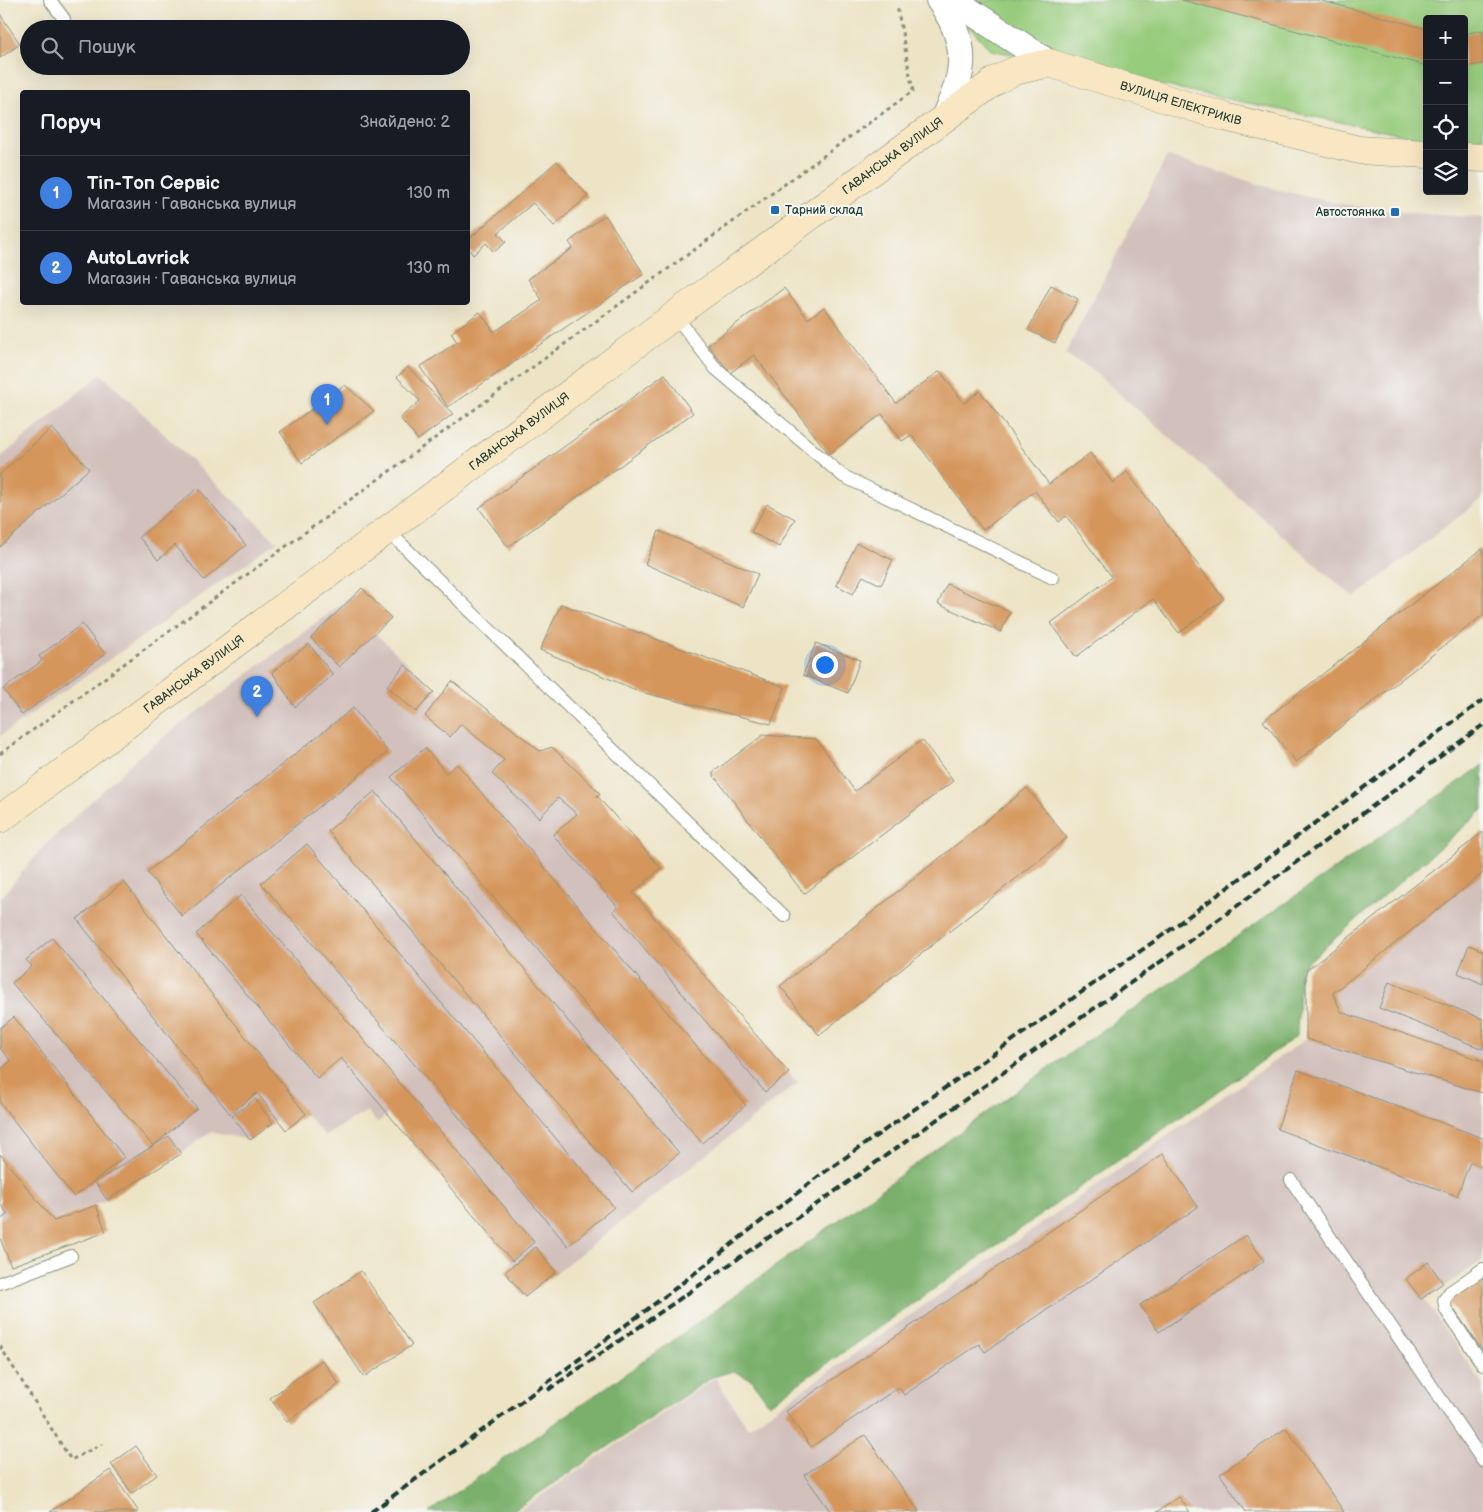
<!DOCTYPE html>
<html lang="uk">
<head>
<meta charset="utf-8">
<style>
  :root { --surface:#171b24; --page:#242831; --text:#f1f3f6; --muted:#9ea1a6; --line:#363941; --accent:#ea580c }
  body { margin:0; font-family:"Balsamiq Sans",sans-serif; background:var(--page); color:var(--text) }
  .controls { position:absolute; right:15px; top:15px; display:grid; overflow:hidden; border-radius:5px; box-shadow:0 5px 20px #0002 }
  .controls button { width:45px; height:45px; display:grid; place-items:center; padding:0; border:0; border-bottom:1px solid var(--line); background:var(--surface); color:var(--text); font:25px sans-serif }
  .you { position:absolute; left:824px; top:664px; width:18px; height:18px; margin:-12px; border:4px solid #fff; border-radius:50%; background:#1a73e8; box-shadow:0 0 0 8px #1a73e833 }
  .badge { display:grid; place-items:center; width:32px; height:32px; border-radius:50%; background:var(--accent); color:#fff; font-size:16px; font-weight:700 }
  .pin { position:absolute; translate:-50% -41px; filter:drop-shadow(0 1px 2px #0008) }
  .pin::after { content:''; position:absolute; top:26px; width:18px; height:15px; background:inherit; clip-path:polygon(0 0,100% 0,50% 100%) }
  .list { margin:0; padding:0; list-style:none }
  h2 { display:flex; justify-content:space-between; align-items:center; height:65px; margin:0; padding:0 20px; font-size:21px }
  h2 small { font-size:16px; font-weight:400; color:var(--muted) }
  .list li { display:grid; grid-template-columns:32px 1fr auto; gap:15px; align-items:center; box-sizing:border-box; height:75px; padding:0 20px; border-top:1px solid var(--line) }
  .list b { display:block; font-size:19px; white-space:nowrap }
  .list p { margin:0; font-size:16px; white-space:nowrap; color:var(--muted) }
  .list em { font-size:16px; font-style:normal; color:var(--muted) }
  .icon { flex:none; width:28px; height:28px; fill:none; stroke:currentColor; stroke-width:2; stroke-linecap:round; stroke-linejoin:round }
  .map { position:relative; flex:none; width:1483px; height:1512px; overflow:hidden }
  .search { position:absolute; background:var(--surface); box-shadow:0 5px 20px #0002; left:20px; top:20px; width:450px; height:55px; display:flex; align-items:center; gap:12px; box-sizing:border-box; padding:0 18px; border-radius:28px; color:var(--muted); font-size:19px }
  .panel { position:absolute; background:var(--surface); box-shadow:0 5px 20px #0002; left:20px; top:90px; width:450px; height:215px; border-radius:5px }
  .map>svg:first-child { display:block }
  .industrial { fill:#d1c0bc }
  .green { fill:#98cc7d; stroke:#5c8458 }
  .forest { fill:#7ab06c; stroke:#4c7650 }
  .building { fill:#d5965c }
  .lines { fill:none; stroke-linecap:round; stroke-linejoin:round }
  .lane-casing { stroke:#86907d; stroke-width:14 }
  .street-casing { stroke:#86907d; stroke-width:28 }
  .secondary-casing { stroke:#86907d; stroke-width:29 }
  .path { stroke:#86907d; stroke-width:3; stroke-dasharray:4 4; stroke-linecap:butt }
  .lane { stroke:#fff; stroke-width:12 }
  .street { stroke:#fff; stroke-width:26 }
  .secondary { stroke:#f9e7c3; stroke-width:28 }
  .rail { stroke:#1f3d34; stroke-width:4; stroke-dasharray:8 4; stroke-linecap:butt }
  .poi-dot { fill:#1f6fb2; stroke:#f6f6f2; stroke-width:2 }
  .labels { text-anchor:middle; stroke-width:4; stroke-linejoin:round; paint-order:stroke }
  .street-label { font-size:12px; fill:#1f3d34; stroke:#f6f6f2 }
  .poi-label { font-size:12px; fill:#1f3d34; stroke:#f6f6f2; text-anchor:start }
</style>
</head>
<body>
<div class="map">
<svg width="1483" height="1512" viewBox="0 0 1483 1512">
  <rect width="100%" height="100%" fill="#f6f6f2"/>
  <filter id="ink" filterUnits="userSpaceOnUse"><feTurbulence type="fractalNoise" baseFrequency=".02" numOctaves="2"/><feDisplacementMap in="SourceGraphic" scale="10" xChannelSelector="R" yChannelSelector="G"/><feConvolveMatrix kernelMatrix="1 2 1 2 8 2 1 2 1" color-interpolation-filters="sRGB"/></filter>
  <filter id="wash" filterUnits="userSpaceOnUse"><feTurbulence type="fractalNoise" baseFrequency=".0096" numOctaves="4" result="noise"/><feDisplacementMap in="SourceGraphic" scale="20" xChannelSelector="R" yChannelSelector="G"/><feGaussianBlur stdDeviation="1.12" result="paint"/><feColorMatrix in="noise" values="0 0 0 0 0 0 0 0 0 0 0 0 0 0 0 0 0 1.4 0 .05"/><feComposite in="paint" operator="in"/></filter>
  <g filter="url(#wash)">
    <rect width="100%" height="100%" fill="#ede4c6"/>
    <g class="industrial">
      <polygon points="1167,156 1275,189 1331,202 1395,212 1483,218 1483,498 1354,598 1091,369 1065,354"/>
      <polygon points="101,374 277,542 0,736 0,458"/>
      <polygon points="362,588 391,618 375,633 441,695 436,703 577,814 554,834 798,1083 525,1297 505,1272 512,1261 388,1114 377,1123 367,1111 325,1136 306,1114 286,1130 277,1120 250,1140 210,1132 181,1154 107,1200 0,1241 0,899 44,846 139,756"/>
      <polygon points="1483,832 1483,1260 1425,1300 1483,1385 1483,1512 517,1512 715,1378 748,1428 1306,1039 1306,971"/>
    </g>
    <polygon class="green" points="944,0 1483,0 1483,137 1464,141 1464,19 1427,19 1427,140 991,50"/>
    <polygon class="forest" points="1483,765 1483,810 1300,969 1297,1036 769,1404 752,1380 734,1371 712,1377 511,1512 429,1512 682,1334 1030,1081"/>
    <g id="blocks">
      <g class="building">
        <polygon points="1182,0 1319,0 1427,29 1427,66"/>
        <polygon points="0,14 20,44 0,58"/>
        <polygon points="1483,30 1483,64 1464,67 1464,34"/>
        <polygon points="557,161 588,196 554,226 533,203 498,233 506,242 494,252 486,243 473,255 468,248 468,240"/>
        <polygon points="605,215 644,274 448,407 420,367 457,342 451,333 480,312 494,332 542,300 528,279 573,248 569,242"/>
        <polygon points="1051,285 1078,299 1055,343 1028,330"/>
        <polygon points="784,288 808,319 824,307 896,403 940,371 964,403 980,391 1049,484 1090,453 1113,483 1127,472 1224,599 1179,633 1153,599 1076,657 1051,623 1112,577 1066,516 1059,522 1035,491 983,530 911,435 902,441 882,414 829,454 754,355 730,373 708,345"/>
        <polygon points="408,367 453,414 418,440 400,418 420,401 397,377"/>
        <polygon points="665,374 693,413 508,547 479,508"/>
        <polygon points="345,385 374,411 302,463 280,432"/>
        <polygon points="52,428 89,469 0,547 0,474"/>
        <polygon points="198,488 246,545 204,580 175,545 158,560 139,537"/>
        <polygon points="767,504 795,519 779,547 751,532"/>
        <polygon points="659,531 758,574 743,607 645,564"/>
        <polygon points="857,543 893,560 881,585 863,576 853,594 836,585"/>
        <polygon points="1483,548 1483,615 1296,762 1263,721"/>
        <polygon points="947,584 1010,612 1001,632 938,604"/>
        <polygon points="362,588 391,618 339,667 311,638"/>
        <polygon points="561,604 785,687 771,724 641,692 540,650"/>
        <polygon points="82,624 105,654 22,715 3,689 42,661 39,656"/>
        <polygon points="816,643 860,660 848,693 803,675"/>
        <polygon points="309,644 333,675 295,707 272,672"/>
        <polygon points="405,665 434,692 416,712 387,686"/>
        <polygon points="452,681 540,751 552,747 600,793 597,796 661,868 633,893 789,1073 765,1092 613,911 618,907 553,835 577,814 558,798 539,818 492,774 504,760 461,724 450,737 425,716"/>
        <polygon points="353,708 388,752 182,916 147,872"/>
        <polygon points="763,735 816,739 855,791 922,740 953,781 804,894 712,773"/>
        <polygon points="425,748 446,773 457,764 746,1105 702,1143 391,777"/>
        <polygon points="1027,788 1067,838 819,1035 780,986"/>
        <polygon points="375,791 679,1153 632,1192 328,831"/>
        <polygon points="1483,832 1483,873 1333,993 1341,1012 1483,1061 1483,1093 1306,1039 1306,971"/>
        <polygon points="307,844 614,1207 568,1246 261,883"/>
        <polygon points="124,882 306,1114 286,1130 257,1093 230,1114 77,919"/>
        <polygon points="241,895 534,1242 512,1261 341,1058 317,1078 196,934"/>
        <polygon points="52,938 197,1108 153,1146 169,1136 181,1154 107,1200 95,1182 153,1146 12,983 32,966 26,960"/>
        <polygon points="1469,945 1483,951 1483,984 1458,973"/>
        <polygon points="1389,982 1483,1019 1483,1049 1379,1008"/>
        <polygon points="14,1017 124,1157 74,1197 0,1103 0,1070 11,1061 0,1048 0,1028"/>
        <polygon points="1298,1070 1483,1138 1483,1167 1470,1162 1457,1196 1277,1129"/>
        <polygon points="255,1099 273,1123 250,1140 232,1116"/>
        <polygon points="0,1154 54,1221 96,1205 106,1232 11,1266 0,1238 0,1220 8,1214 0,1204"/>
        <polygon points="1163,1154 1198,1207 985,1352 979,1344 904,1395 899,1387 811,1447 786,1411"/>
        <polygon points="1246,1235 1264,1261 1159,1332 1140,1305"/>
        <polygon points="536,1247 556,1272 525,1297 505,1272"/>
        <polygon points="1428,1262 1443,1283 1421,1299 1406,1279"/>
        <polygon points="361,1271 412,1345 364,1377 314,1303"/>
        <polygon points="1483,1276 1483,1351 1448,1301"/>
        <polygon points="322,1360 339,1384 287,1422 270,1398"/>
        <polygon points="1286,1428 1344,1512 1246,1512 1220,1474"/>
        <polygon points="865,1435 919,1512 831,1512 804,1475"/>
        <polygon points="136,1446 157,1475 132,1493 111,1464"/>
        <polygon points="110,1470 139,1512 50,1512"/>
        <polygon points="1179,1497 1190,1512 1157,1512"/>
      </g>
    </g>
  </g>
  <g filter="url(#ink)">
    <use href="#blocks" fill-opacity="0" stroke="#86907d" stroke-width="1"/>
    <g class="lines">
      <g class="lane-casing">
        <g id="lane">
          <polyline points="50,0 64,19"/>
          <polyline points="675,315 716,369 843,476 1053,578"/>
          <polyline points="387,530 784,916"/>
          <polyline points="1291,1180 1483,1461"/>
          <polyline points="1483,1269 1450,1292 1444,1300 1446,1310 1483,1365"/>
          <polyline points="0,1283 71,1256"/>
        </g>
      </g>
      <g class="street-casing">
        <g id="street">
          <path d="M939,0C970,43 966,74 943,119"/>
          <polyline points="953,0 1049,63"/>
        </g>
      </g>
      <g class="secondary-casing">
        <g id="secondary">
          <polyline points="1464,157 1483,158"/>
          <path id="s1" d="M0,819L675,315L995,81L1014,71L1049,63L1225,117L1359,150L1427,154"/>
        </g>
      </g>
      <g class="path">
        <polyline points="0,754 913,91 897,6"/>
        <polyline points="0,1346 71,1460 102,1444"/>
      </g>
      <use href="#lane" class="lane"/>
      <use href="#street" class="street"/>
      <use href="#secondary" class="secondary"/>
      <g class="rail">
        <polyline points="548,1390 827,1197 1170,955 1483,725"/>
        <polyline points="382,1504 668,1294 819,1176 1159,938 1483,700"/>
        <polyline points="371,1512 387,1501"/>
      </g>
    </g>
  </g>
  <g class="poi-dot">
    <rect x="770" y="205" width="10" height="10" rx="2.5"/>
    <rect x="1390" y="207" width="10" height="10" rx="2.5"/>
  </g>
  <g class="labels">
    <g class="street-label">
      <text dy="4" stroke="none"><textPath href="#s1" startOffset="1434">ВУЛИЦЯ ЕЛЕКТРИКІВ</textPath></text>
      <text dy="4" stroke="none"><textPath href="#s1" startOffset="1112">ГАВАНСЬКА ВУЛИЦЯ</textPath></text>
      <text dy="4" stroke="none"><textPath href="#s1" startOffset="648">ГАВАНСЬКА ВУЛИЦЯ</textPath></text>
      <text dy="4" stroke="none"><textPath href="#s1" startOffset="242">ГАВАНСЬКА ВУЛИЦЯ</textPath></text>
    </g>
    <g class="poi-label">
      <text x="785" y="214">Тарний склад</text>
      <text x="1385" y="216" text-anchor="end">Автостоянка</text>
    </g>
  </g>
</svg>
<div class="controls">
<button>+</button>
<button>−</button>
<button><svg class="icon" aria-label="locate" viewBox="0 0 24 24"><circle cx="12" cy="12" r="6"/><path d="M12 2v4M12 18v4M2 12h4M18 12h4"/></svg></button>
<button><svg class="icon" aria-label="layers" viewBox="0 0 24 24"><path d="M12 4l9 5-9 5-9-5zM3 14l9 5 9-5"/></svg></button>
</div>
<div class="you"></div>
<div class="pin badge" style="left:327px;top:425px;background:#3f7fe0">1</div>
<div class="pin badge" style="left:257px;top:717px;background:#3f7fe0">2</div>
<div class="search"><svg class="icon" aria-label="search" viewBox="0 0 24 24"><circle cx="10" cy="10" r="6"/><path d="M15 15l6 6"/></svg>Пошук</div>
<section class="panel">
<h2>Поруч<small>Знайдено: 2</small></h2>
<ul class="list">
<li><span class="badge" style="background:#3f7fe0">1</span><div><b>Тіп-Топ Сервіс</b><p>Магазин · Гаванська вулиця</p></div><em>130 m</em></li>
<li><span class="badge" style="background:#3f7fe0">2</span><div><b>AutoLavrick</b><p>Магазин · Гаванська вулиця</p></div><em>130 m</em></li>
</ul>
</section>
</div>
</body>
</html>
